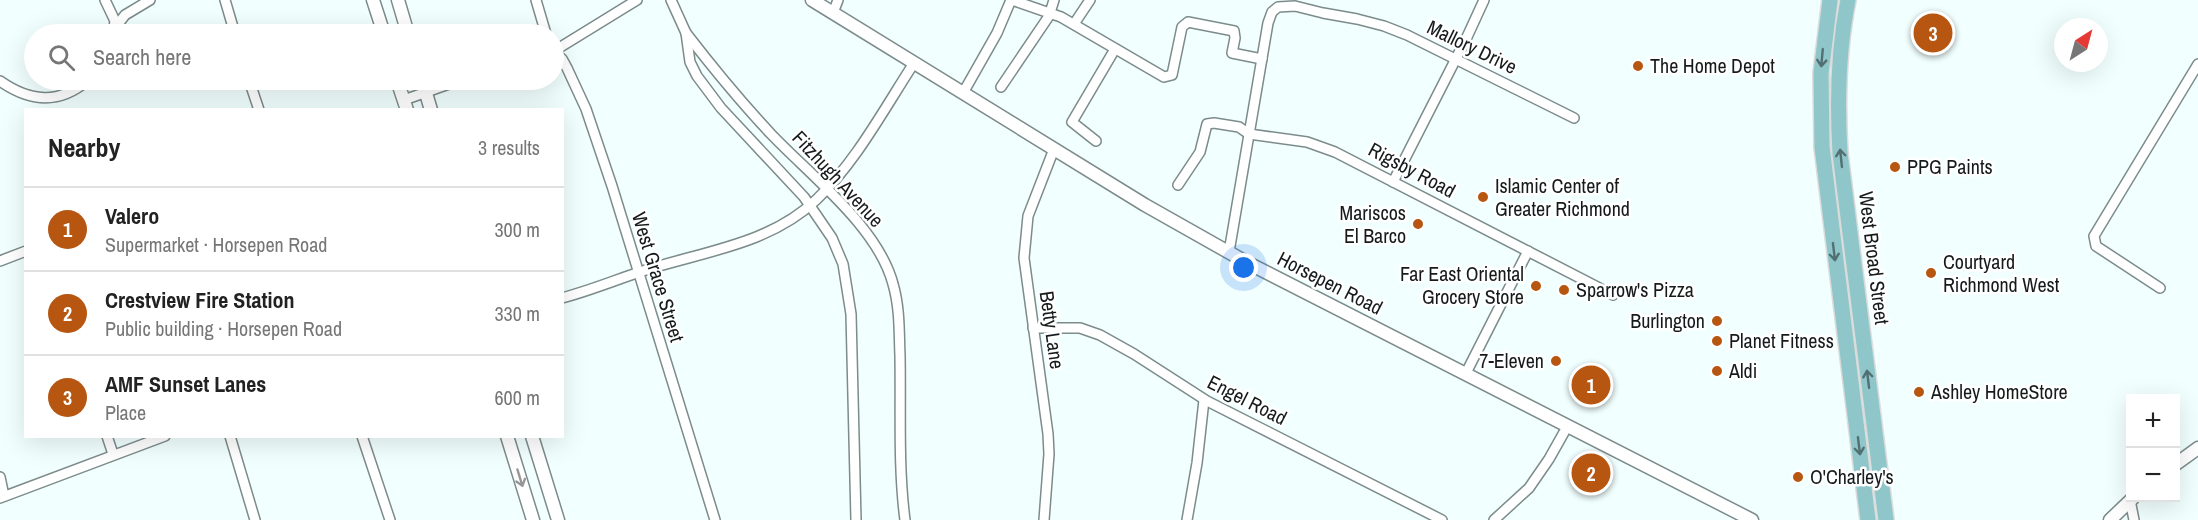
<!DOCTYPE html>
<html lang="en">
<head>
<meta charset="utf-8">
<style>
  :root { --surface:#fff; --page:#f6f6f6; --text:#222; --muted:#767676; --line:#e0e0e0; --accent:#b65610 }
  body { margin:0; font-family:"Archivo Narrow",sans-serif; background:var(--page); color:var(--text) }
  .controls { position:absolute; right:18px; bottom:18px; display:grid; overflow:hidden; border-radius:0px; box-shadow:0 6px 24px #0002 }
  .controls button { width:54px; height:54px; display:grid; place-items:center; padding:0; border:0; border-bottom:2px solid var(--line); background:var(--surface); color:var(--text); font:30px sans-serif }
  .compass { position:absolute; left:2054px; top:18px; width:54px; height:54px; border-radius:50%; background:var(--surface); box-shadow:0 6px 24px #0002; rotate:36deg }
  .you { position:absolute; left:1244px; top:268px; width:21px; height:21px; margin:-15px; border:4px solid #fff; border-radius:50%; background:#1a73e8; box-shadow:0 0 0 9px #1a73e833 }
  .badge { display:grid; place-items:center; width:39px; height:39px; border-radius:50%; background:var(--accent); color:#fff; font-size:20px; font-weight:700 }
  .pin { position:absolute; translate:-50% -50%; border:3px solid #fff; box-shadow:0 2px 6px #0006 }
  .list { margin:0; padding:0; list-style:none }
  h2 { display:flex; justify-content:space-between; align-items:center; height:78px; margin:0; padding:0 24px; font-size:26px }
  h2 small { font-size:20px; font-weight:400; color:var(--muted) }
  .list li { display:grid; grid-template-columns:39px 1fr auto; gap:18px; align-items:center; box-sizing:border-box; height:84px; padding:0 24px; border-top:2px solid var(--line) }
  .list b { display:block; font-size:22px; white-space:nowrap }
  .list p { margin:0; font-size:20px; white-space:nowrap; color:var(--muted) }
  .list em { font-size:20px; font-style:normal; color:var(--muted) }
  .icon { flex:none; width:33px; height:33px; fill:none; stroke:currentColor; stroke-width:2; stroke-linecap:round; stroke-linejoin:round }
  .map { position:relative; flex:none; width:2198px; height:520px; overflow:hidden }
  .search { position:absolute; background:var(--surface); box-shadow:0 6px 24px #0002; left:24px; top:24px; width:540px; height:66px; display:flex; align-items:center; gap:15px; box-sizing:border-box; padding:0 21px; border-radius:33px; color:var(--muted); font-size:22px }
  .panel { position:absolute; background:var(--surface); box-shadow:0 6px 24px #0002; left:24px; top:108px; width:540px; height:330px; border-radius:0px }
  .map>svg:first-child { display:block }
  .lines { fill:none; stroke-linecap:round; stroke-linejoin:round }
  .minor-casing { stroke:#7c8b8b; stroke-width:12 }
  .tertiary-casing { stroke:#7c8b8b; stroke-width:15 }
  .primary-casing { stroke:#dadbdb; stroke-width:18 }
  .minor { stroke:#fff; stroke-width:9 }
  .tertiary { stroke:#fff; stroke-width:12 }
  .primary { stroke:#8ec6c9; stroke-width:15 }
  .oneway { stroke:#527072 }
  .oneway2 { stroke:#969898 }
  .poi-dot { fill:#b65610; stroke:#fff; stroke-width:2 }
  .labels { text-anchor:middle; stroke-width:5; stroke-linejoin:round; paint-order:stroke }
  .street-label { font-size:20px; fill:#151b1b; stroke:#fff }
  .poi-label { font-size:20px; fill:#151b1b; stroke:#fff; text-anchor:start }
</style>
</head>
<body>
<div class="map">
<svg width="2198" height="520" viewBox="0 0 2198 520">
  <rect width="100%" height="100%" fill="#f2ffff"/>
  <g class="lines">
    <g class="minor-casing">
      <g id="minor">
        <polyline points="105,0 115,21 113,34"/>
        <polyline points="225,0 235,34"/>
        <polyline points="536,0 546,34"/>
        <polyline points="671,0 686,33 690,62 697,76 721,108 804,197 832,238 843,264 851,314 856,520"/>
        <polyline points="1012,0 1061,17 1164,77 1172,75 1182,27 1188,22 1234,31 1235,38 1232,53 1262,59"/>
        <polyline points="833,13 838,0"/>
        <polyline points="1074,24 1090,0"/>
        <polyline points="115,28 125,15 150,0"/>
        <path d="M686,33C713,68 741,102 771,134C811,176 878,227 893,284C900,308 899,332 900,356C901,411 898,466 905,520"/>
        <polyline points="554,51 637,0"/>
        <polyline points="554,52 562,59 567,68 586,109 612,186 715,520"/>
        <polyline points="249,80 259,110"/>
        <path d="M0,81C30,102 59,105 88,80"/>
        <polyline points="1001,87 1049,16 1054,0"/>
        <polyline points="963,93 997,33 1011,0"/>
        <polyline points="404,100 460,80"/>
        <polyline points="1096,141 1072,122 1115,49"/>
        <polyline points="1393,182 1467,37 1484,0"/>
        <polyline points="1178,185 1200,152 1207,124 1214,123 1239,127 1249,134 1307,142 1335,152 1613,295"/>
        <polyline points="1229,252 1268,23 1272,12 1278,7 1295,6 1323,13 1357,19 1384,26 1407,35 1574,118"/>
        <polyline points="0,261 26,251"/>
        <polyline points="2160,288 2096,246 2094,236 2198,64"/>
        <path d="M562,298C592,290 620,278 649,269C707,251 771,243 816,200C856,162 884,109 914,63"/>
        <polyline points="1033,328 1080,328 1100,335 1134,354 1207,401 1442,520"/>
        <polyline points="1466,373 1528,251"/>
        <polyline points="107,436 113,454"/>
        <polyline points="230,436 255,520"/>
        <polyline points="362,436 390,520"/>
        <polyline points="0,477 4,496"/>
        <polyline points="0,498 165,436"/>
        <polyline points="2130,500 2134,520"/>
        <polyline points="1044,520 1049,454 1048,434 1024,258 1028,216 1054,149"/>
        <polyline points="1187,520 1197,463 1204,400"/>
        <polyline points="1494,520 1529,488 1549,459 1567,427"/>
      </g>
    </g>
    <g class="tertiary-casing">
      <g id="tertiary">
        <polyline points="373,0 384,34"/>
        <polyline points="398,0 408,34"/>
        <polyline points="812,0 1145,205 1246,262 1752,520"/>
        <polyline points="397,80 407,110"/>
        <polyline points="422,80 431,110"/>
        <polyline points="507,436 533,520"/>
        <polyline points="532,436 558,520"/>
        <polyline points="2176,464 2198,448"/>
        <polyline points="2110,520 2133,498"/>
      </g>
    </g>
    <g class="primary-casing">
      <g id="primary">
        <polyline points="1830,0 1821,73 1822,147 1868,520"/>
        <path d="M1848,0C1838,50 1837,102 1840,153L1886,520"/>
      </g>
    </g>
    <use href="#minor" class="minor"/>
    <use href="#tertiary" class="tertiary"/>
    <use href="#primary" class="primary"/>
  </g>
  <defs><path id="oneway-shaft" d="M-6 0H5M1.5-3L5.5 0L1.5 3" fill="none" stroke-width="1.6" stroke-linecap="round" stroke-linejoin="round" transform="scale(1.5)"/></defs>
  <g class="oneway">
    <use href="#oneway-shaft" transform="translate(1822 58) rotate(95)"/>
    <use href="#oneway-shaft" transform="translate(1841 158) rotate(-96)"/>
    <use href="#oneway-shaft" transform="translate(1834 252) rotate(83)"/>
    <use href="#oneway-shaft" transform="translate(1868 379) rotate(-97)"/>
    <use href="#oneway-shaft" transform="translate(1859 446) rotate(83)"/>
  </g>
  <use class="oneway2" href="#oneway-shaft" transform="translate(520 478) rotate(73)"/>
  <g class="poi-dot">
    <circle cx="1638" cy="66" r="6"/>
    <circle cx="1895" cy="167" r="6"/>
    <circle cx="1483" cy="197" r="6"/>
    <circle cx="1418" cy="224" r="6"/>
    <circle cx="1931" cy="273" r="6"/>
    <circle cx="1536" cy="286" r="6"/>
    <circle cx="1564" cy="290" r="6"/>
    <circle cx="1717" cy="321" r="6"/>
    <circle cx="1717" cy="341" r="6"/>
    <circle cx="1556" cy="361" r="6"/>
    <circle cx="1717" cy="371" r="6"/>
    <circle cx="1919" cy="392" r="6"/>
    <circle cx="1798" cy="477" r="6"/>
  </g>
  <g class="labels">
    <g class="street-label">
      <text transform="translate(1472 47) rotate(26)" y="7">Mallory Drive</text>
      <text transform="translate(1412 170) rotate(28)" y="7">Rigsby Road</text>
      <text transform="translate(838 179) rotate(47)" y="7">Fitzhugh Avenue</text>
      <text transform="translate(1874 258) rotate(83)" y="7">West Broad Street</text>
      <text transform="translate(658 277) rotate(73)" y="7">West Grace Street</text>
      <text transform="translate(1330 283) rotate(27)" y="7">Horsepen Road</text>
      <text transform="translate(1052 330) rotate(82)" y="7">Betty Lane</text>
      <text transform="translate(1247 400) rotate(27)" y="7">Engel Road</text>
    </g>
    <g class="poi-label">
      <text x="1650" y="73">The Home Depot</text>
      <text x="1907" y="174">PPG Paints</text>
      <text x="1495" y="193">Islamic Center of<tspan x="1495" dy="23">Greater Richmond</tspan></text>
      <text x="1406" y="220" text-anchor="end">Mariscos<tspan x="1406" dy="23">El Barco</tspan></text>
      <text x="1943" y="269">Courtyard<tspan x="1943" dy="23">Richmond West</tspan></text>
      <text x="1524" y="281" text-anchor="end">Far East Oriental<tspan x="1524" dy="23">Grocery Store</tspan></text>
      <text x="1576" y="297">Sparrow's Pizza</text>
      <text x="1705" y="328" text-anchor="end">Burlington</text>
      <text x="1729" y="348">Planet Fitness</text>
      <text x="1544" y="368" text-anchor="end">7-Eleven</text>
      <text x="1729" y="378">Aldi</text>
      <text x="1931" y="399">Ashley HomeStore</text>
      <text x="1810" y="484">O'Charley's</text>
    </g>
  </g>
</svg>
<div class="controls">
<button>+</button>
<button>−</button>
</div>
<svg class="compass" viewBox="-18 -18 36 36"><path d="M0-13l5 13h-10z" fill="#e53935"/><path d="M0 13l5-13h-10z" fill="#767676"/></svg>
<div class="you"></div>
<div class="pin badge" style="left:1591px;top:385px">1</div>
<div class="pin badge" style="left:1591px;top:473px">2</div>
<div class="pin badge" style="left:1933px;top:33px">3</div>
<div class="search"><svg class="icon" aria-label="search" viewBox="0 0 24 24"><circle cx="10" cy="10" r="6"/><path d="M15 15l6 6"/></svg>Search here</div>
<section class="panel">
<h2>Nearby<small>3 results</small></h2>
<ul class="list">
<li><span class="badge">1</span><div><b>Valero</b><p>Supermarket · Horsepen Road</p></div><em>300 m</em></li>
<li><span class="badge">2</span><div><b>Crestview Fire Station</b><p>Public building · Horsepen Road</p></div><em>330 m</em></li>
<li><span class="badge">3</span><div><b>AMF Sunset Lanes</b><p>Place</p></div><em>600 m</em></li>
</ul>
</section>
</div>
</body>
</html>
